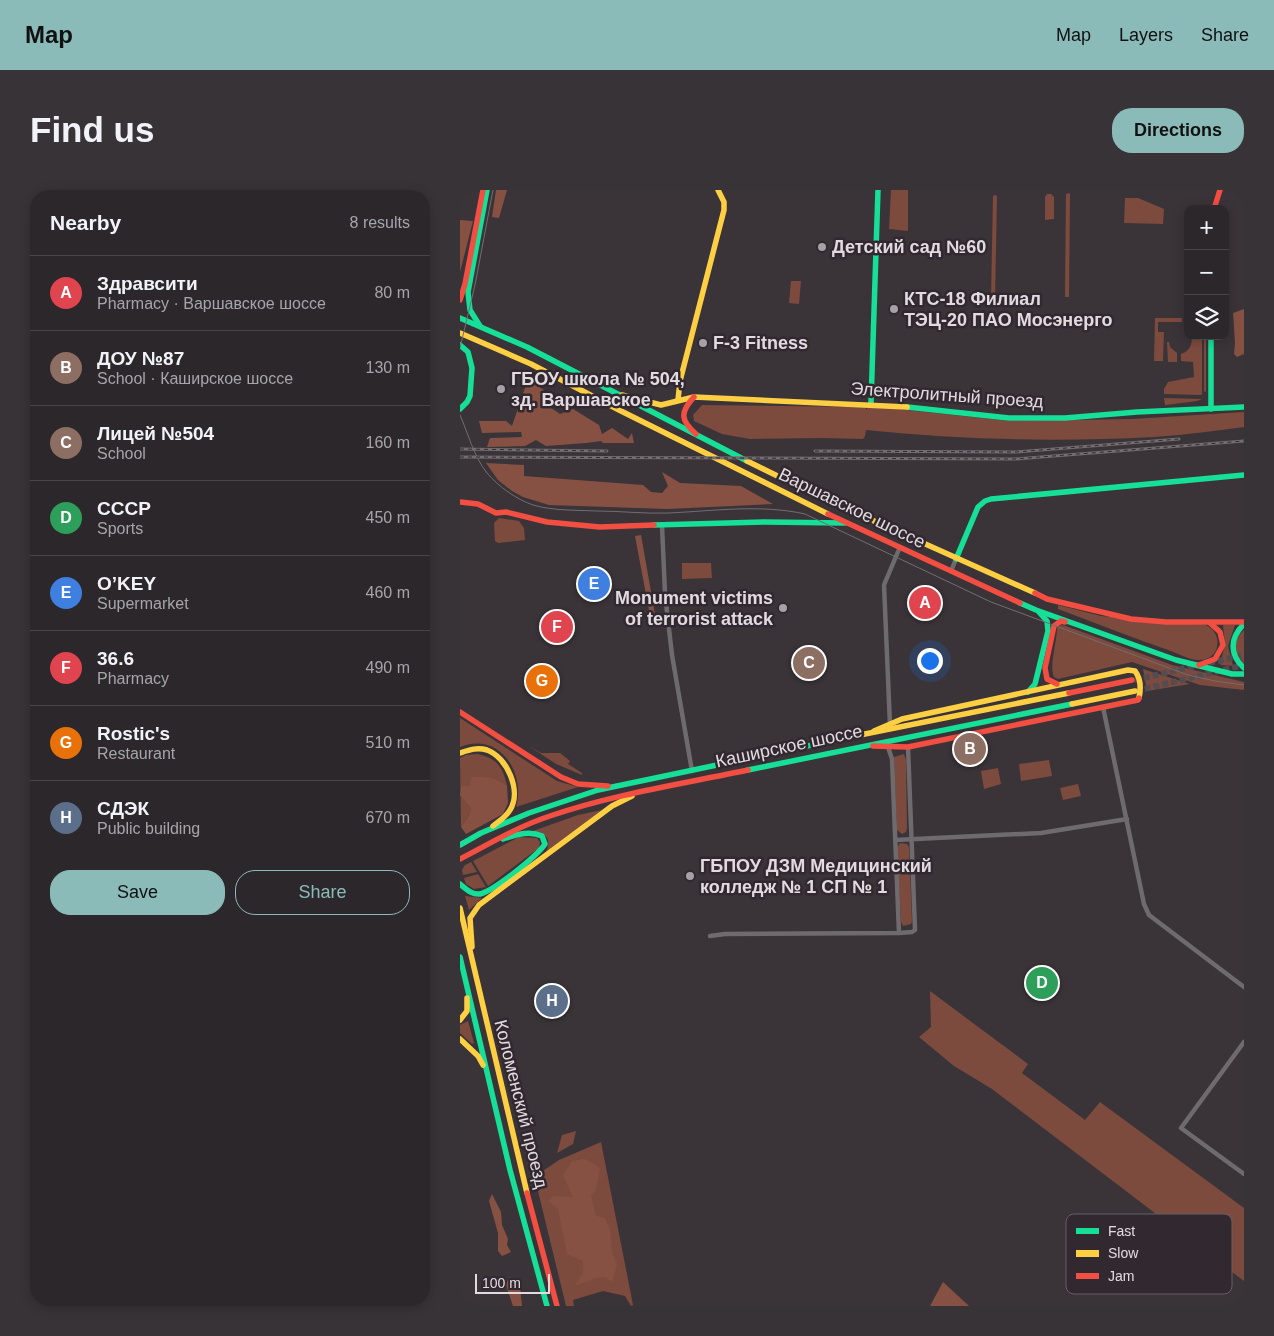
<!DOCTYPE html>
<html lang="en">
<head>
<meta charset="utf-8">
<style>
  :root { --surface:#2c272b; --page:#383337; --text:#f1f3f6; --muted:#a6a5a9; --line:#484447; --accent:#8bbbb9 }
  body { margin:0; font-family:Arial,sans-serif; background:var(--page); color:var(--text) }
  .controls { position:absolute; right:15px; top:15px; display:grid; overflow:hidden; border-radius:10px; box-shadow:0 2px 12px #0003 }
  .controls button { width:45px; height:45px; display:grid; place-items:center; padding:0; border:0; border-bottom:1px solid var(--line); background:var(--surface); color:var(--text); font:25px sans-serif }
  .scale { position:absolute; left:15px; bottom:12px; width:75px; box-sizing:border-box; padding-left:5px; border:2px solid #e1dbe0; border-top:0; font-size:14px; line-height:18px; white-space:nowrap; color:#e1dbe0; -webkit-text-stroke:4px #322930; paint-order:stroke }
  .you { position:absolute; left:469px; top:470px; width:18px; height:18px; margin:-12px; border:4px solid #fff; border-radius:50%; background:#1a73e8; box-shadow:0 0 0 8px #1a73e833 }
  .badge { display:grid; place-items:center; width:32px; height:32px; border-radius:50%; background:var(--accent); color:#fff; font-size:16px; font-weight:700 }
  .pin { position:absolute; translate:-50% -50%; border:2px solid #fff; box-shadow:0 1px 5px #0006 }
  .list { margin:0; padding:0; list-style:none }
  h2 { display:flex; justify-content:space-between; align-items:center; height:65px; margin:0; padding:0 20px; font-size:21px }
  h2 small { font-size:16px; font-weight:400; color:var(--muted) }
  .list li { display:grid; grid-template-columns:32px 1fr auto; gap:15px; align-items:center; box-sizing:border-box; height:75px; padding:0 20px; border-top:1px solid var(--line) }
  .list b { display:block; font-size:19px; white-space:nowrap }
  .list p { margin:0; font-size:16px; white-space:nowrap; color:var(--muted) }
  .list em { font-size:16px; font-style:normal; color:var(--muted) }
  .actions { display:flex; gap:10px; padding:15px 20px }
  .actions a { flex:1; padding:11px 0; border:1px solid var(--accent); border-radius:20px; text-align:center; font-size:18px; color:var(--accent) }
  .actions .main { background:var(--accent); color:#111 }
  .icon { flex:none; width:28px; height:28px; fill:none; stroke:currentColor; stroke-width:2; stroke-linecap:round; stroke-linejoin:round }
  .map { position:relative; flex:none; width:784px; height:1116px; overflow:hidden; border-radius:20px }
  header { display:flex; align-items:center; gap:30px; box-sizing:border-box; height:70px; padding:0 25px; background:var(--accent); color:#111 }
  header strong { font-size:24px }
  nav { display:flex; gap:28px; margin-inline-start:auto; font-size:18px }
  .intro { display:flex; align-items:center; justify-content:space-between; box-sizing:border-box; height:120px; padding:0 30px }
  h1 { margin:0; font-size:35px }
  .button { padding:12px 22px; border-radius:20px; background:var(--accent); color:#111; font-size:18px; font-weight:700 }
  main { display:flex; gap:30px; padding:0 30px }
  aside { flex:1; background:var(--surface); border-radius:20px; box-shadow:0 2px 12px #0003 }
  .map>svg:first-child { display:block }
  .green { fill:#7d4a3e }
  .forest { fill:#865143 }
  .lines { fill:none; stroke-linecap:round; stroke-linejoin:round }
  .primary-tunnel { stroke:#534d52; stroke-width:6; stroke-dasharray:6 3; stroke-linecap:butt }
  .street { stroke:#6e6a6d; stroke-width:4.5 }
  .fast { stroke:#16e098; stroke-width:5.5 }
  .slow { stroke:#ffcf43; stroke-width:5.5 }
  .jam { stroke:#f24e42; stroke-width:5.5 }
  .tram { stroke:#716d70; stroke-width:1 }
  .rail-casing { stroke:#716d70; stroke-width:3 }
  .rail { stroke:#322930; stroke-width:1; stroke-dasharray:4; stroke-linecap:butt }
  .poi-dot { fill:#a7a1a6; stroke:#322930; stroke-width:2 }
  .labels { text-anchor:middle; stroke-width:5; stroke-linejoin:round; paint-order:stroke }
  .poi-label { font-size:18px; font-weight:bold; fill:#e1dbe0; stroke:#322930; text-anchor:start }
  .street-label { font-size:18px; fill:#e1dbe0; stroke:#322930 }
  .key { fill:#322930; stroke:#675e65; stroke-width:1 }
  .key-label { font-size:14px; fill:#e1dbe0 }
</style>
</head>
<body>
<header>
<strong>Map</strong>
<nav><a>Map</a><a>Layers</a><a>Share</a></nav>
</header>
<div class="intro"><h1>Find us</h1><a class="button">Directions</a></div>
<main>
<aside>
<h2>Nearby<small>8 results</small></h2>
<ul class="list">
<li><span class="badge" style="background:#e0444e">A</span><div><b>Здравсити</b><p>Pharmacy · Варшавское шоссе</p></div><em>80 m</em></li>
<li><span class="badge" style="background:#8d6e63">B</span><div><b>ДОУ №87</b><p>School · Каширское шоссе</p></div><em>130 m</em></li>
<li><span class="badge" style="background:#8d6e63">C</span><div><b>Лицей №504</b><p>School</p></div><em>160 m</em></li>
<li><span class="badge" style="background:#2e9e5b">D</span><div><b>СССР</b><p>Sports</p></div><em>450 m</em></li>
<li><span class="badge" style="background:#3f7fe0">E</span><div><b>O’KEY</b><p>Supermarket</p></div><em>460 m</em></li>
<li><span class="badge" style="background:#e0444e">F</span><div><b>36.6</b><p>Pharmacy</p></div><em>490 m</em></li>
<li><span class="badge" style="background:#e8710a">G</span><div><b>Rostic's</b><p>Restaurant</p></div><em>510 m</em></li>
<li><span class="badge" style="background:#5c6f8a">H</span><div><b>СДЭК</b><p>Public building</p></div><em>670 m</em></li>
</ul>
<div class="actions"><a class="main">Save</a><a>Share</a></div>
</aside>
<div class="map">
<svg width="784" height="1116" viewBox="0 0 784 1116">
  <rect width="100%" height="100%" fill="#3a3439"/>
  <g class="green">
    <polygon points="431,0 448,0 448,41 429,39"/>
    <polygon points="610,3 609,107 605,107 606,4"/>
    <polygon points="587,4 591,4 594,7 594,29 585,30 585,7"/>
    <polygon points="535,5 537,6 535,109 531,109 533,6"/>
    <polygon points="665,8 678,8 704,19 703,34 664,33"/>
    <polygon points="331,91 341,91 339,114 329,113"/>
    <polygon points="695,128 722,128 722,132 698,132 698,142 704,142 703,171 694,171"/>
    <path d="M732,146H742V204L741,205L704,204V199L708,192L734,187L733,172L721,171V164C730,161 732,155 732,146Z"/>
    <polygon points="744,146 746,146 746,202 744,201"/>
    <polygon points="707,152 709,152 710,157 717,163 717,172 708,172"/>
    <polygon points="704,208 742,209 737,211 706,215 705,215"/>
    <path d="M242,215L406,217V220L409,216L550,231L672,229L784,222V237C754,241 724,245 694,247C598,252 501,250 406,240L405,246L403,249L362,248L290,249L262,244L234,231L233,225Z"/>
    <polygon points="39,328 59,331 64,338 65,350 38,353 35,351 34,333"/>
    <polygon points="222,373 251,373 252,388 222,389"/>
    <path d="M598,415L641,426L746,435C764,444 760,470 740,470C731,471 719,464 711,461C673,448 636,433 598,419Z"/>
    <path d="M601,435L606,436L712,475L784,492V500L740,495L672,472L598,489L594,487C589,475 597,452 597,438Z"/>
    <polygon points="763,435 775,435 768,456 773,476 761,475 760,474 765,455"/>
    <path d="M784,440V473C773,463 773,450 784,440Z"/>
    <polygon points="683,479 730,494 687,501"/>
    <path d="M0,528L97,591L118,597L56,617C66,582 39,541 0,557Z"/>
    <polygon points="69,556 81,563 100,563 110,571 108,574 122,583 122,585 96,574"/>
    <path d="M17,564C37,568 43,577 47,596L40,591L18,587L9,596L5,611L11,619L8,627L1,637L0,568L6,565Z"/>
    <polygon points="444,564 446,570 447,638 446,642 442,644 437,640 434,567"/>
    <polygon points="589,570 592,586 561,591 559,574"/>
    <polygon points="538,578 541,594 524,599 521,581"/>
    <polygon points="618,594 621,606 603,610 600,598"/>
    <path d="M142,620L87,661C91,646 86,645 73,641L118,625Z"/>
    <polygon points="59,647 77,648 80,652 79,658 28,696 13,671"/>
    <polygon points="440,653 447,654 449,657 452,731 451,734 443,736 441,731 437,658"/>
    <polygon points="11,672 17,682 3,685 2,680 5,675"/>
    <polygon points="18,684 26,697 14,699 6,694 4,688"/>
    <polygon points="5,706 22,708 9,720"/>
    <polygon points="470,801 568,874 562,883 625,930 640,912 784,1018 784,1091 532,899 494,876 459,847 471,837"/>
    <polygon points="8,831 14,853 12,854 0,843 0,835"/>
    <polygon points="116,941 113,954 97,963 102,945"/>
    <polygon points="141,952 173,1115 171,1116 165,1106 143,1101 113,1110 114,1116 106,1116 76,993 72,993 71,989 99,970"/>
  </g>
  <g class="forest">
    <polygon points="36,0 47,0 39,28 32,27"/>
    <polygon points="0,30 13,31 0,82"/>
    <polygon points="784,119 784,164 777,167 774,164 775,153 773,123"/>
    <path d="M70,191L84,200C83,214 89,217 100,224L113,219L139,235L142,244L152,238L168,249L172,243L174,253H143L141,251L126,253L86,256L76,250L65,256L27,257L30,248L62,247L61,242L22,243L19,231H46L52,236L66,195Z"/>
    <polygon points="26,273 64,275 64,286 183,295 191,302 202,303 208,296 202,282 220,293 281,296 313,314 207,319 89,315 63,307 52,301 38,290"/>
    <polygon points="181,345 196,430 191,431 175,346"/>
    <path d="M12,587C25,586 37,587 47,596L48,613L43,624L6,644L1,637L8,627L11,619L0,605L1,596H9Z"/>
    <polygon points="124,969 133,973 140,979 136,999 131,1006 136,1026 145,1028 150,1040 153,1065 157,1075 152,1092 145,1087 135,1088 115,1096 123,1082 123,1071 107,1064 98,1019 88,1011 93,1006 113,1007 103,986 112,971"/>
    <polygon points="32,1004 41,1022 42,1035 48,1049 47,1055 51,1062 42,1066 38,1061 38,1043 29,1011"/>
    <polygon points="49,1087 60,1096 62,1116 53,1116 46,1095"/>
    <polygon points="483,1092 509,1116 470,1116"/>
  </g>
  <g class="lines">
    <g class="primary-tunnel">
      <polyline points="749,473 784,465"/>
      <polyline points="675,490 739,475"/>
      <polyline points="676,501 784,475"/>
    </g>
    <g class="street">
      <polyline points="202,335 205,404 212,465 232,581"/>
      <polyline points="491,381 496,369"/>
      <polyline points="643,517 684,714 689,725 784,797"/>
      <polyline points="430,535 424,395 440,357"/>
      <polyline points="428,557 432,569 439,743"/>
      <polyline points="435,650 581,643 667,629"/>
      <polyline points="250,746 265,744 439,743 452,742 455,740 448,557"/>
      <polyline points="784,852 721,938 784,984"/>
    </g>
    <g class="fast">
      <polyline points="0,128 67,157 287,271"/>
      <polyline points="20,136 10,120 8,102 27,0"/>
      <polyline points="751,146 751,219"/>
      <polyline points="0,155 8,162 12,178 10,206 7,212 0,219"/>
      <polyline points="411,213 418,0"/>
      <polyline points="447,217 549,228 605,228 677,222 784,217"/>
      <polyline points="194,335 304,332 385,333"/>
      <polyline points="496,369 518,317 525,311 531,309 784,285"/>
      <polyline points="560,413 576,420 716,470 772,484 784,484"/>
      <path d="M784,434C770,448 769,464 784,478"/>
      <polyline points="568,502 575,494 588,441 587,431 579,422"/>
      <polyline points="288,580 612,514"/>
      <polyline points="0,655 21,643 69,623 138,600 395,546"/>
      <path d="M0,694C6,699 12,705 20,704C34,701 77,666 85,654L82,646C69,640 56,645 43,649"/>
      <polyline points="0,767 50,980 87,1116"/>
    </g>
    <g class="slow">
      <polyline points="0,143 71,174 159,220 368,324"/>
      <polyline points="162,205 201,215 234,207 447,217"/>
      <polyline points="218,210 220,191 264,20 264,12 258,0"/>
      <polyline points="287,271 356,305 575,403"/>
      <polyline points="612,514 675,501"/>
      <path d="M414,541L442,529L668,480L675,481C681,489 681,499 679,508"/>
      <polyline points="395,546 609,503"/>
      <path d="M0,563C9,560 17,557 27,560C47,567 62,601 50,620C46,627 39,631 33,636"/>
      <polyline points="0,718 67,1003"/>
      <polyline points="12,757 10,728 19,715 152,616 172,606"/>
      <polyline points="0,830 7,821 7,808"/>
      <polyline points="0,849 18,866 23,875"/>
    </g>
    <g class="jam">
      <polyline points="754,19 760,0"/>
      <polyline points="0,110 5,94 23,0"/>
      <path d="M234,207C220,222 220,230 236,244"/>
      <polyline points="0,312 18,314 36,323 46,322 87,332 140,337 194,335"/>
      <polyline points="368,324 560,413"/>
      <polyline points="575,403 587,409 671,429 706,432 784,432"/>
      <polyline points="739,475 755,469 763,455 760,442 750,433"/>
      <polyline points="597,494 587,489 585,478 594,436 601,431 605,432"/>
      <polyline points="609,503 672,490"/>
      <polyline points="0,522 101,587 118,594 148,596"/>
      <polyline points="413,556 448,557 678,510 679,508"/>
      <path d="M0,669C29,654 59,636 90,626C154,604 222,594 288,580"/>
      <polyline points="67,1003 97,1116"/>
    </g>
    <g class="tram">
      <polyline points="0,158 15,95 33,0"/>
      <path d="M0,225C8,243 14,267 27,283C39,297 56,309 73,315C94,321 116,320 137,321C161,321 185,324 209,323C253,321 301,314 345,324L531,412L728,485L755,491L784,495"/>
    </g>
    <g class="rail-casing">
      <g id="rail">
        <polyline points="0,259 147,261"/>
        <polyline points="355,261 556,262 719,249"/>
        <polyline points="0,267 555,269 784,251"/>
      </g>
    </g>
    <use href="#rail" class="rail"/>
  </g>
  <g class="poi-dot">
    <circle cx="362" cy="57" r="5"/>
    <circle cx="434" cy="119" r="5"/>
    <circle cx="243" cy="153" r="5"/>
    <circle cx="41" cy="199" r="5"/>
    <circle cx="323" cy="418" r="5"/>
    <circle cx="230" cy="686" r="5"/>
  </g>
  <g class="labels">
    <g class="poi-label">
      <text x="372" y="63">Детский сад №60</text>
      <text x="444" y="115">КТС-18 Филиал<tspan x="444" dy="21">ТЭЦ-20 ПАО Мосэнерго</tspan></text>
      <text x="253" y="159">F-3 Fitness</text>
      <text x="51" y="195">ГБОУ школа № 504,<tspan x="51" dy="21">зд. Варшавское</tspan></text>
      <text x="313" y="414" text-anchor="end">Monument victims<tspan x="313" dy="21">of terrorist attack</tspan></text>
      <text x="240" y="682">ГБПОУ ДЗМ Медицинский<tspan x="240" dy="21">колледж № 1 СП № 1</tspan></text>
    </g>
    <g class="street-label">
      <text transform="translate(487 205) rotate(4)" y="6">Электролитный проезд</text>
      <text transform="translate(392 318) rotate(26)" y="6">Варшавское шоссе</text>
      <text transform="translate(329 556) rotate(-12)" y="6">Каширское шоссе</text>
      <text transform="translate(61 914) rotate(76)" y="6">Коломенский проезд</text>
    </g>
  </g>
  <rect x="606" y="1024" width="166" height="80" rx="8" class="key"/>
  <rect x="616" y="1038" width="23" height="6" fill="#16e098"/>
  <rect x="616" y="1060" width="23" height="7" fill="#ffcf43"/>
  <rect x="616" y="1083" width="23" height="6" fill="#f24e42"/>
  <g class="key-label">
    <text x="648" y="1046">Fast</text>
    <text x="648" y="1068">Slow</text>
    <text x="648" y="1091">Jam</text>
  </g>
</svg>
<div class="controls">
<button>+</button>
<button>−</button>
<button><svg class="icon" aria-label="layers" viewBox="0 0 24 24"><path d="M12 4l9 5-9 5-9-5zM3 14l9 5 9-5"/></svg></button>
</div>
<div class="scale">100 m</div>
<div class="you"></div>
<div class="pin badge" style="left:465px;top:413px;background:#e0444e">A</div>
<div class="pin badge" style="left:510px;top:559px;background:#8d6e63">B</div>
<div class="pin badge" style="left:349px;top:473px;background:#8d6e63">C</div>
<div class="pin badge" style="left:582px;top:793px;background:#2e9e5b">D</div>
<div class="pin badge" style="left:134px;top:394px;background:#3f7fe0">E</div>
<div class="pin badge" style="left:97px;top:437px;background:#e0444e">F</div>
<div class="pin badge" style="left:82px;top:491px;background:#e8710a">G</div>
<div class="pin badge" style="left:92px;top:811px;background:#5c6f8a">H</div>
</div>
</main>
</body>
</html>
